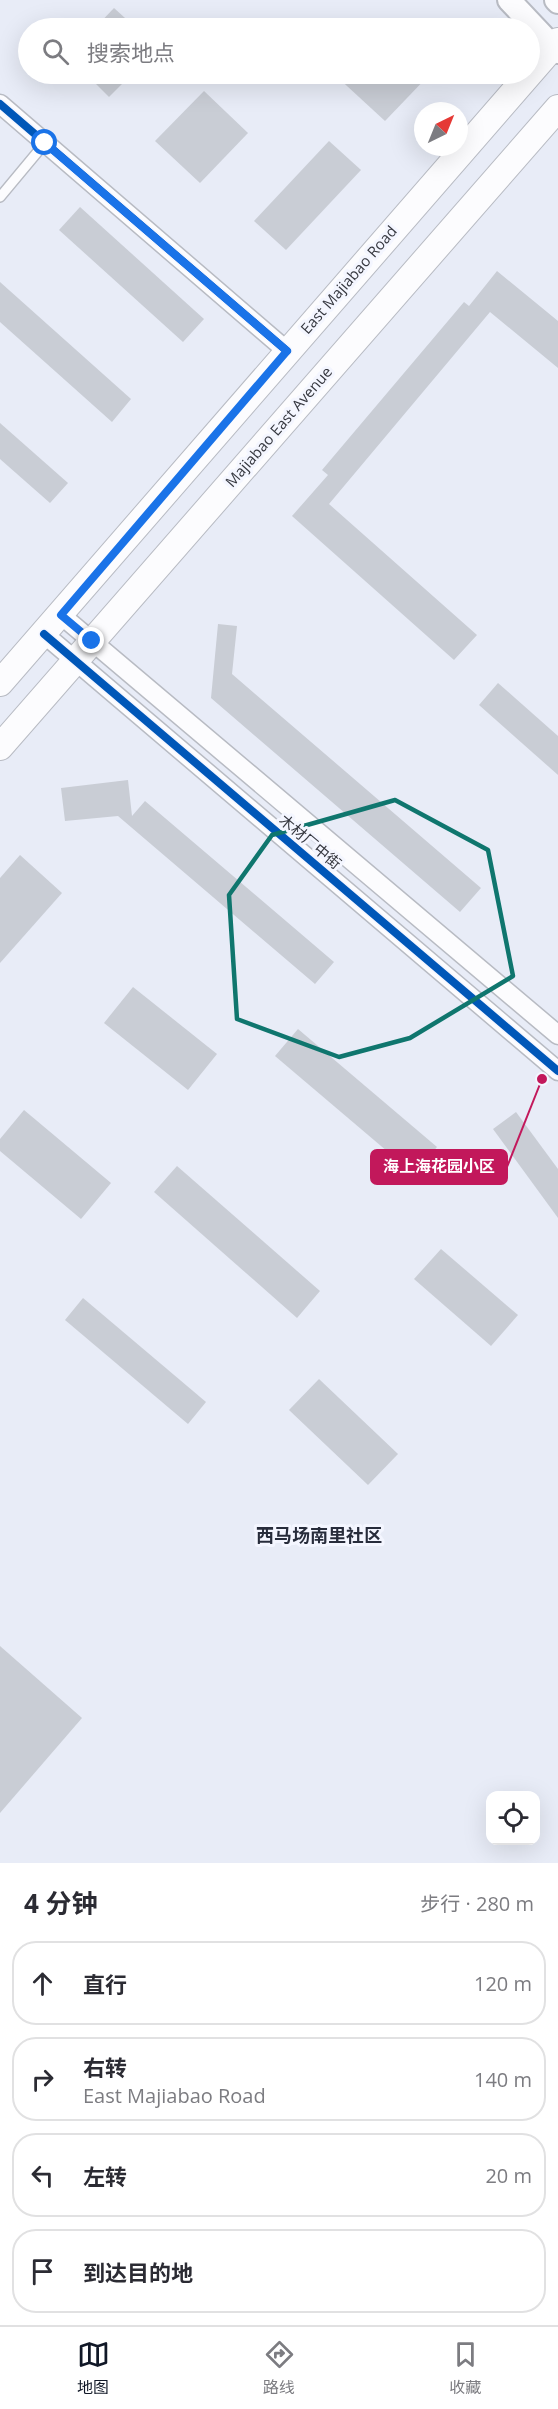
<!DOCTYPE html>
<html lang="zh">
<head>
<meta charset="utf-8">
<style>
  :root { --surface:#fff; --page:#f2f2f3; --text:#2b2b33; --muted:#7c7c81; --line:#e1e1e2; --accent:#111827 }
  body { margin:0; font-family:"Open Sans","Noto Sans SC",sans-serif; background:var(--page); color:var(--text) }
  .controls { position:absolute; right:18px; bottom:18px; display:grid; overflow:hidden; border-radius:12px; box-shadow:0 6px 24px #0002 }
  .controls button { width:54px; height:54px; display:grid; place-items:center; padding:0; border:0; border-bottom:2px solid var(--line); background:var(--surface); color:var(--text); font:30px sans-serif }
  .compass { position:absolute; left:414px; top:102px; width:54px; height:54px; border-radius:50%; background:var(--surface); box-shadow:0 6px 24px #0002; rotate:43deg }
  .stop { position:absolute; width:18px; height:18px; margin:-14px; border:4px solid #1a73e8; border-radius:50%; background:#fff }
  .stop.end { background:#1a73e8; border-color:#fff; box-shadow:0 2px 6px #0008 }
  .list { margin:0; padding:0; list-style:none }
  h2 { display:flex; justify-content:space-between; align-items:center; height:78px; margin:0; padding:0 24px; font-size:26px }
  h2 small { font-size:20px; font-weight:400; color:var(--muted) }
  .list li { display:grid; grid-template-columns:39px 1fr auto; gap:18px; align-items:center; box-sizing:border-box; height:84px; margin:0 12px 12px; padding:0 12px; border:2px solid var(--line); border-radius:24px }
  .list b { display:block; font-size:22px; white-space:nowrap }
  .list p { margin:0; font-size:20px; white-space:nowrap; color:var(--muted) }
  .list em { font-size:20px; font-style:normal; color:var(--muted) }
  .icon { flex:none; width:33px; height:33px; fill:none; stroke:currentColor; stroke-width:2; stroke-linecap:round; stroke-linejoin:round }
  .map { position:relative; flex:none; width:558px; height:1863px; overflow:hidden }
  .search { position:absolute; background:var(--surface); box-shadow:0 6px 24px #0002; left:18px; right:18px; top:18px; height:66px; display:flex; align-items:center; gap:15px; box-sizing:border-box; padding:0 21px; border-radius:33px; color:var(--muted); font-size:22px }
  .sheet { height:462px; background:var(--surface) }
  nav { display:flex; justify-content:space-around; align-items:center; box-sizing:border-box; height:84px; border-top:2px solid var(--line); background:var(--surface); font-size:16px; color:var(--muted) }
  nav a { display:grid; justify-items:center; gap:3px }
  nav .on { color:var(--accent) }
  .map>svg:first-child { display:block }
  .building { fill:#c9cdd5 }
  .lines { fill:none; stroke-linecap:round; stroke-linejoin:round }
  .service-casing { stroke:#b8bbc3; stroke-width:12 }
  .minor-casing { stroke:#b8bbc3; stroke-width:21 }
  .tertiary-casing { stroke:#b8bbc3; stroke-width:26 }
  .secondary-casing { stroke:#b8bbc3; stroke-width:28 }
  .service { stroke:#fcfcfe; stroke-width:9 }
  .minor { stroke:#fcfcfe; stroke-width:18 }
  .tertiary { stroke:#fcfcfe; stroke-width:22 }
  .secondary { stroke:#fcfcfe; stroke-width:26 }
  .cycleway-casing { stroke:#f4f6ff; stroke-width:11 }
  .cycleway { stroke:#0057b8; stroke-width:8 }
  .route { stroke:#1a73e8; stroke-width:8 }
  .marked { fill:none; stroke:#0f766e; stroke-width:4.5; stroke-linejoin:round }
  .labels { text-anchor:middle; stroke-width:6; stroke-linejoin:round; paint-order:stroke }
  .street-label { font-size:15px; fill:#373941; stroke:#f4f6ff }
  .quarter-label { font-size:18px; font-weight:bold; fill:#272c3b; stroke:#f4f6ff }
  .leader { fill:none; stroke:#c2185b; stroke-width:2 }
  .callout-dot { fill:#c2185b; stroke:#f4f6ff; stroke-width:2 }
  .callout { fill:#c2185b; stroke:#c2185b; stroke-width:2 }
  .callout-label { font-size:16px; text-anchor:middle; font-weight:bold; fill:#fff }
</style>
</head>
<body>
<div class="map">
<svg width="558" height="1863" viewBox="0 0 558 1863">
  <rect width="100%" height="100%" fill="#e8ecf7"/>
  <g class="building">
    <polygon points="114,8 136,28 95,28"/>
    <polygon points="86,74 132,74 109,97"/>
    <polygon points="334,74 430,74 385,121"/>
    <polygon points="204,91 248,133 200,183 155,141"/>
    <polygon points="329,141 361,170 286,250 254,221"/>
    <polygon points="80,207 204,319 183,342 59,230"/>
    <polygon points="497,271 558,321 558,368 490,312 329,504 477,635 454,660 292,516 328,475 322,470 464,302 469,306"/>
    <polygon points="0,282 131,399 112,422 0,322"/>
    <polygon points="0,423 68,483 50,503 0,459"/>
    <polygon points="218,624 237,626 232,674 481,888 460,912 211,698"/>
    <polygon points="498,683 558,736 558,775 479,705"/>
    <polygon points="128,780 132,816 145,801 334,962 315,984 118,816 65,821 61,788"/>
    <polygon points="20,855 62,893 0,963 0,878"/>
    <polygon points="133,987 217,1054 188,1090 104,1023"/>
    <polygon points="298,1029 437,1147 414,1174 275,1056"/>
    <polygon points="24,1110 111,1183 81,1219 0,1151 0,1139"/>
    <polygon points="516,1112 558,1169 558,1218 493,1129"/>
    <polygon points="177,1166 320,1291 297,1318 154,1192"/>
    <polygon points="441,1249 518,1315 491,1346 414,1279"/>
    <polygon points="83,1298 206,1402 188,1424 65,1320"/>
    <polygon points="319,1379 398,1454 368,1485 289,1410"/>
    <polygon points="0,1646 82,1718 0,1813"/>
  </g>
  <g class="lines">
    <g class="service-casing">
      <polyline id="service" points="0,197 45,143"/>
    </g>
    <g class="minor-casing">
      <g id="minor">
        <polyline points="0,104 287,351"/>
        <polyline points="61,615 558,1035"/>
        <polyline points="44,634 558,1071"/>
      </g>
    </g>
    <g class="tertiary-casing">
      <g id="tertiary">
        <polyline points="509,0 558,52"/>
        <polyline points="556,0 558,2"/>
      </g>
    </g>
    <g class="secondary-casing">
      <g id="secondary">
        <polyline points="0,683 558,41"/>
        <polyline points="0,747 558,108"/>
      </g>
    </g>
    <use href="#service" class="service"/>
    <use href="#minor" class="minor"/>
    <use href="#tertiary" class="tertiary"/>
    <use href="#secondary" class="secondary"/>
    <g class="cycleway-casing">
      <g id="cycleway">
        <polyline points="0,104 287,351"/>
        <polyline points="44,634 558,1071"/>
      </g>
    </g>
    <use href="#cycleway" class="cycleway"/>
  </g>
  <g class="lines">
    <polyline class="route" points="45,143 287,351 61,615 92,641"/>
  </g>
  <path class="marked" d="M395,800L488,850L513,976L410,1038L339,1057L237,1019L229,895L272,835Z"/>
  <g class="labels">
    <g class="street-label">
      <text transform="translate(349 280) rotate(-49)" y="5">East Majiabao Road</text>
      <text transform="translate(279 427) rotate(-49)" y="5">Majiabao East Avenue</text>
      <text transform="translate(310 842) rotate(40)" y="5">木材厂中街</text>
    </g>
    <g class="quarter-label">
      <text x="319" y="1542">西马场南里社区</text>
    </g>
  </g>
  <path class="leader" d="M542 1079L507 1167"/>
  <circle class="callout-dot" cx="542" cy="1079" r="6"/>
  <rect class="callout" x="371" y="1150" width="136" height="34" rx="6"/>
  <g class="callout-label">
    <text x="439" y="1172">海上海花园小区</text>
  </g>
</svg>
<div class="controls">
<button><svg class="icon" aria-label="locate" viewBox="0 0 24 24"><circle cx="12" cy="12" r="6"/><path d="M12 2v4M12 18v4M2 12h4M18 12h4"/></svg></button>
</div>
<svg class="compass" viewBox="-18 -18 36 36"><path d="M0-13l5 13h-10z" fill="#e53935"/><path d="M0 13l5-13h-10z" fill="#7c7c81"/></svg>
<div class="stop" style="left:45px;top:143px"></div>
<div class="stop end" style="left:92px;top:641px"></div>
<div class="search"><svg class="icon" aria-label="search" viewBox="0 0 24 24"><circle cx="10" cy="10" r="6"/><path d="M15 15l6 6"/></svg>搜索地点</div>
</div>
<section class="sheet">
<h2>4 分钟<small>步行 · 280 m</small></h2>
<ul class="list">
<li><svg class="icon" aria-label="ahead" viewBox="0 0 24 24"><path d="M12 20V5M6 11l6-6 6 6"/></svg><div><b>直行</b></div><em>120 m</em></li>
<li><svg class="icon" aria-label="right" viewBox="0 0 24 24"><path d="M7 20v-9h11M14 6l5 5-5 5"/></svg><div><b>右转</b><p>East Majiabao Road</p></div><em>140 m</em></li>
<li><svg class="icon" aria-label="left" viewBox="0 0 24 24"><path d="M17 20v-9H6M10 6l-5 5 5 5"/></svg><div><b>左转</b></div><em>20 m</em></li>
<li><svg class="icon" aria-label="arrive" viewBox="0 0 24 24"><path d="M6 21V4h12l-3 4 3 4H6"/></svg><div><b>到达目的地</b></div></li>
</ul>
</section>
<nav>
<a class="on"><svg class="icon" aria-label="map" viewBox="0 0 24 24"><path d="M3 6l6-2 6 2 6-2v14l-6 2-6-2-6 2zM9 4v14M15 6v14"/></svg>地图</a>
<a><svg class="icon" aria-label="directions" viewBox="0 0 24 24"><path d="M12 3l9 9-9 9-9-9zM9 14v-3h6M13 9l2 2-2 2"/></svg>路线</a>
<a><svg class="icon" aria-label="saved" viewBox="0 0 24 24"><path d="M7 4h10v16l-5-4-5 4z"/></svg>收藏</a>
</nav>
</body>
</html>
